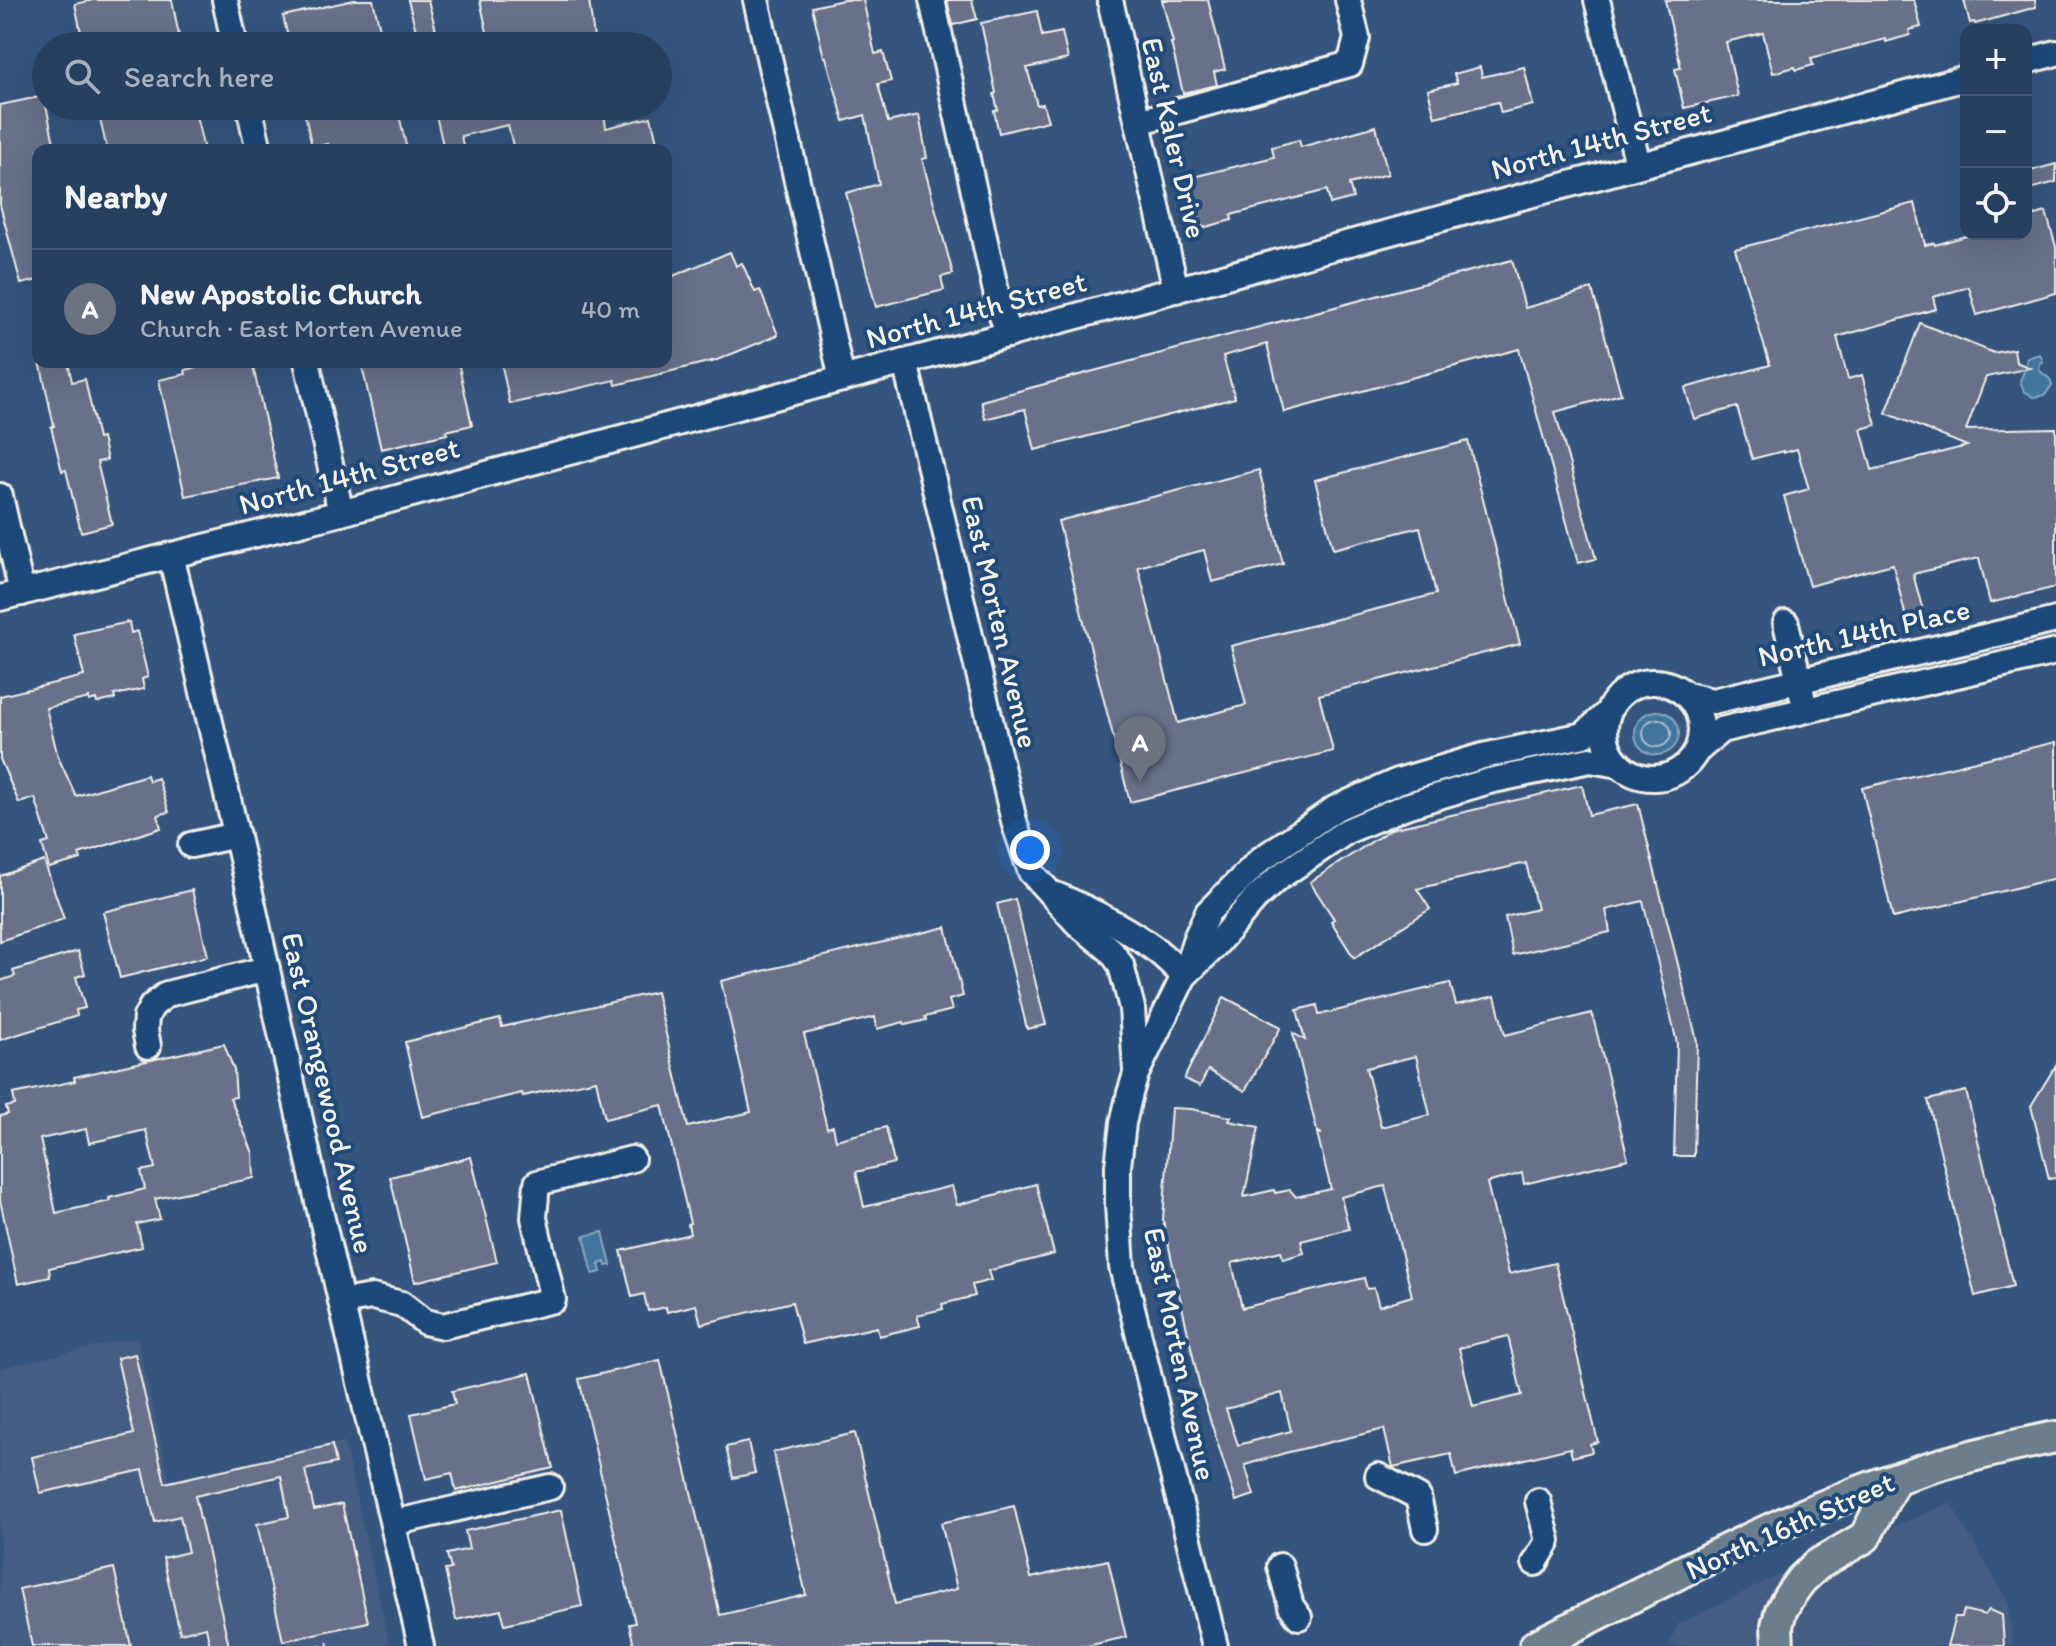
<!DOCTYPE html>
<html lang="en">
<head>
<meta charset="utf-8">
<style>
  :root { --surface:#28405f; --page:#344b68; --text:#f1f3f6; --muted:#a5afbd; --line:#445974; --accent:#eead8d }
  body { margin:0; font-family:Itim,sans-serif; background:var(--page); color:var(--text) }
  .controls { position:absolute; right:24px; top:24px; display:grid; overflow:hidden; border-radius:16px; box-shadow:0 8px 32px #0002 }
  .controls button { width:72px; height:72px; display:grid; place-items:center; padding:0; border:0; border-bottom:2px solid var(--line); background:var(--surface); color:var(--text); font:40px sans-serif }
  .you { position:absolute; left:1030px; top:850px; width:28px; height:28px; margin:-20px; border:6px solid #fff; border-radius:50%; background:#1a73e8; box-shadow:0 0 0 12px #1a73e833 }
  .badge { display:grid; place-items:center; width:52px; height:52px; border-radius:50%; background:var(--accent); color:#fff; font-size:26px; font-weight:700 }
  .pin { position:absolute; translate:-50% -66px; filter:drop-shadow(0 2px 4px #0008) }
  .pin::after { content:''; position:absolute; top:42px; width:28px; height:24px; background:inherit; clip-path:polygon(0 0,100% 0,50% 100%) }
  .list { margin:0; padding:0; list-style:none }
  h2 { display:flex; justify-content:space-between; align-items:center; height:104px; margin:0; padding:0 32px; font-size:34px }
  h2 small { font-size:26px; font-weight:400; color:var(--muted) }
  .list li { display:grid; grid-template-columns:52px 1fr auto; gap:24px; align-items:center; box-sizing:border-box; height:120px; padding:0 32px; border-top:2px solid var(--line) }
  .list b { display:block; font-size:30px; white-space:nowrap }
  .list p { margin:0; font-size:26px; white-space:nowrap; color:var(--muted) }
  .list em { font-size:26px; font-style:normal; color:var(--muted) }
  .icon { flex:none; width:44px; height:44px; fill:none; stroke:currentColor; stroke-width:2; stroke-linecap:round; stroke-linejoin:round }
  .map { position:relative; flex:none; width:2056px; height:1646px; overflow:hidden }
  .search { position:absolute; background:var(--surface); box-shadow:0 8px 32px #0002; left:32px; top:32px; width:640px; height:88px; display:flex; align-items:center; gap:20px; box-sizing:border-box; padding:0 28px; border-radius:44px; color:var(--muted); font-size:30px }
  .panel { position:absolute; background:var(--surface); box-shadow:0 8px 32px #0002; left:32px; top:144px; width:640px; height:224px; border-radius:16px }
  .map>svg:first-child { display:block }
  .built { fill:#445d82 }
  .water { fill:#41769e; stroke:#89a7bc; stroke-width:2 }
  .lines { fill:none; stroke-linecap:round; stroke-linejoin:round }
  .shore { stroke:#acc0ca; stroke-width:2 }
  .building { fill:#68708a; stroke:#f4f1e8; stroke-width:2; fill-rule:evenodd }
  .minor-casing { stroke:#f4f1e8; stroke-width:30 }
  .major-casing { stroke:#f4f1e8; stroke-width:36 }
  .path { stroke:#f4f1e8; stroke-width:4; stroke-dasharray:2 6; stroke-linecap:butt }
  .minor { stroke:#1f4a7a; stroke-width:24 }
  .major { stroke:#6c7d8b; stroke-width:30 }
  .labels { text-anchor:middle; stroke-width:8; stroke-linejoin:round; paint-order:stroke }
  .street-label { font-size:30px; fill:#f4f1e8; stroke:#1f4a7a }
</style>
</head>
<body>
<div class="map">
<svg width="2056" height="1646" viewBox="0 0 2056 1646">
  <rect width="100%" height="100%" fill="#35557f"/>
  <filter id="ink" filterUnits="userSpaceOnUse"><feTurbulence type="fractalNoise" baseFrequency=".0125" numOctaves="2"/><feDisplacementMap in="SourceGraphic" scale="16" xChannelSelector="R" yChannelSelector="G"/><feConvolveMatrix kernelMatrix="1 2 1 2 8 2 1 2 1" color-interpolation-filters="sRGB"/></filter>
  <g filter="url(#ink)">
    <g class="built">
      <polygon points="137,1337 170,1483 344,1442 390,1646 0,1646 0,1368"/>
      <polygon points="1951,1503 2009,1604 2012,1646 1668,1646 1678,1624 1789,1570"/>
    </g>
    <g class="water">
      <polygon points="2040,354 2043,362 2040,363 2039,370 2050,379 2052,385 2045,395 2034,397 2024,391 2020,381 2025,369 2027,358"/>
      <circle cx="1657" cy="733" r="22"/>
      <polygon points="603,1232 611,1265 606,1266 605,1262 599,1264 601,1272 593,1274 584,1236"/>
    </g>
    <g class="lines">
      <circle class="shore" cx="1657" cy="733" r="14"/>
    </g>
    <g class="building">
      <polygon points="93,0 172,0 181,46 92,46 91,40 83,42 75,4"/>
      <polygon points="354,0 373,0 384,46 290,46 283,16"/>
      <polygon points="408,0 428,0 440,46 420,46"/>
      <polygon points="480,0 589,0 595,46 490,46"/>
      <polygon points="843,0 863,0 875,54 883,52 891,81 878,84 888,122 919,115 927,158 922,159 953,274 941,277 944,290 876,307 846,193 879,184 865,115 844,121 826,57 824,57 812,7"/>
      <polygon points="947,0 972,0 977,19 953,25"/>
      <polygon points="1162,0 1208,0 1225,69 1214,72 1217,85 1183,93 1171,43 1173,43"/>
      <polygon points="1665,0 1914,0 1921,27 1909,30 1910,35 1886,42 1886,39 1811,58 1813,65 1796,70 1795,67 1773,73 1763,33 1726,42 1738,96 1684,108 1675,69 1681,68"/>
      <polygon points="1964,0 2035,0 2036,7 1975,24 1974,22 1970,23"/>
      <polygon points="1037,11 1042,36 1062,32 1068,59 1027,68 1037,105 1043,104 1048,121 999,133 994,111 998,110 994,94 996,93 981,23"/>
      <polygon points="1480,67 1482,77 1524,67 1533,105 1501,113 1498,102 1435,117 1428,90 1457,83 1454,74"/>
      <polygon points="44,96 55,148 38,150 38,280 21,284 0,205 0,105"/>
      <polygon points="97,106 194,106 204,150 107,150"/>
      <polygon points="303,106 397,106 407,150 329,150 328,144 312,147"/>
      <polygon points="434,106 603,106 606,128 651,117 659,150 514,150 508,125 461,136 464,150 444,150"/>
      <polygon points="1376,126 1388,174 1349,184 1353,198 1330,204 1327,190 1231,215 1232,220 1202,228 1189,178 1274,157 1272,147 1299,140 1301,147"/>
      <polygon points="2056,164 2056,182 2030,189 2026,172"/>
      <polygon points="1915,203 1925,245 1934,243 1935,245 1973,234 2026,234 2026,218 2046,212 2056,247 2056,293 1977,315 1969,287 1933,297 1936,309 1837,337 1848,379 1862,375 1876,425 1861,429 1872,470 1967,446 1886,413 1920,323 1994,353 2014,349 2016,362 2030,368 1986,377 1966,430 2056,428 2056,587 1990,603 1979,558 1913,574 1925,618 1907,622 1893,564 1809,586 1784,496 1809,489 1797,449 1783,453 1783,451 1752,459 1737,407 1694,419 1685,388 1770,365 1735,249"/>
      <polygon points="730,252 736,266 742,263 755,292 760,290 778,335 712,362 712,361 616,385 615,380 510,404 501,362 666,362 666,279"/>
      <polygon points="1512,260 1525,308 1592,289 1621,394 1555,412 1596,559 1578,563 1519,349 1284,412 1267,344 1223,356 1235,398 1035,450 1025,409 985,419 981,401"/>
      <polygon points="40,362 68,362 72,382 85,379 98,439 102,438 107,460 97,462 112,524 81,532 66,470 62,471 51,427 54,426"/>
      <polygon points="220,362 252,362 278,478 185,496 159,380 186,374 185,370"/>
      <polygon points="361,362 458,362 472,425 446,431 447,434 381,449"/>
      <polygon points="1468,441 1520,644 1319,695 1333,751 1130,802 1058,521 1259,470 1283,564 1212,582 1204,550 1138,567 1178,723 1246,705 1231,646 1436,594 1420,527 1333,549 1315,480"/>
      <polygon points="129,622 131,633 137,631 148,677 142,679 144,689 114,695 115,699 97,703 96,699 89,701 89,698 46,708 58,757 76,796 147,775 149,781 158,778 169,812 158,815 161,828 79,854 81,859 49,868 42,844 49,842 35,798 19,803 0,759 0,696 84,676 74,634"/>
      <polygon points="2056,742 2056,878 1893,918 1862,788"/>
      <polygon points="1582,785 1589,815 1638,804 1697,1041 1694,1156 1674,1156 1677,1043 1643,901 1606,910 1610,932 1513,955 1505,917 1537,909 1526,863 1417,889 1430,909 1354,958 1331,921 1334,919 1310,882 1391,829"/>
      <polygon points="44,861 64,919 0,941 0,876"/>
      <polygon points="192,890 208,956 120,978 103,912"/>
      <polygon points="1015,899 1046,1025 1027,1029 997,904"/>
      <polygon points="946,927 963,996 949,1000 952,1010 925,1017 926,1020 905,1025 904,1022 877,1029 875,1017 804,1034 827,1128 833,1126 836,1140 886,1127 894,1163 856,1172 864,1207 952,1186 957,1205 1036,1184 1054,1254 988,1271 991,1280 972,1285 975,1296 942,1304 943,1309 917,1315 920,1326 879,1336 877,1327 803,1344 792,1302 701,1324 696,1305 667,1312 666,1307 648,1311 644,1294 632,1297 621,1251 690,1234 688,1224 690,1223 662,1105 605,1119 596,1080 523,1096 522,1093 422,1117 405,1042 500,1019 502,1027 656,992 688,1127 751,1112 721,981"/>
      <polygon points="78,951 85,974 76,977 85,1008 76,1010 77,1016 0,1040 0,981 15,976 13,971"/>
      <path d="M1450,983L1456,1005L1495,996L1505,1035L1592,1013L1628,1159L1524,1184L1522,1173L1487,1183L1509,1274L1555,1263L1598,1442L1590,1444L1592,1452L1572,1457L1570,1448L1456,1476L1451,1454L1393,1467L1384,1429L1285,1453L1245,1465L1254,1495L1236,1501L1200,1388L1163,1220L1171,1108L1191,1109L1231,1117L1229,1121L1259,1127L1244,1197L1274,1190L1275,1193L1290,1190L1296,1197L1331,1189L1317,1133L1322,1134L1317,1131L1293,1033L1305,1040L1297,1010L1317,1005L1319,1015ZM1416,1056L1430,1115L1381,1127L1366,1068ZM1385,1186L1412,1296L1379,1306L1374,1288L1367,1289L1364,1278L1242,1308L1232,1263L1281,1251L1283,1259L1304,1253L1301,1241L1349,1229L1341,1197ZM1508,1336L1522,1395L1473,1407L1459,1348ZM1282,1393L1291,1431L1238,1445L1226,1409Z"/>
      <polygon points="1224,997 1281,1027 1245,1091 1208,1070 1200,1086 1184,1079"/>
      <path d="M224,1044L234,1070L236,1097L230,1098L253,1153L254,1178L155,1199L160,1219L137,1224L142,1247L49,1268L50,1277L18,1284L0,1200V1116L8,1114L6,1107L15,1105L13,1094L75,1081L74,1077ZM86,1129L89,1143L146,1130L155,1168L141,1171L145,1189L109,1198L110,1201L56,1213L40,1139Z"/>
      <polygon points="2056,1065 2056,1178 2049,1179 2031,1106"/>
      <polygon points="1966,1091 2013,1286 1975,1296 1928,1100"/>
      <polygon points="471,1157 497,1262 415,1282 390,1177"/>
      <polygon points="135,1354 165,1483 332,1445 336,1463 305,1470 314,1510 342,1504 368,1622 283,1641 257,1524 289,1517 281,1476 195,1496 229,1646 210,1646 206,1627 180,1633 163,1558 188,1552 180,1516 155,1522 143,1470 40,1493 32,1457 134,1434 117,1358"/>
      <polygon points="660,1360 720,1615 806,1595 773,1452 855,1433 895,1604 957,1589 941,1523 1014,1506 1031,1578 1108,1560 1126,1637 1087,1646 634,1646 629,1624 635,1623 579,1379"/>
      <polygon points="530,1373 553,1468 456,1491 452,1473 426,1479 411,1414 455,1404 452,1391"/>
      <polygon points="748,1442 755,1473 733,1478 726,1447"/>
      <polygon points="561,1510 582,1606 505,1624 501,1610 456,1620 445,1570 451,1569 447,1554 469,1549 465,1531"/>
      <polygon points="114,1568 131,1646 32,1646 19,1589"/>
      <polygon points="1964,1610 1985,1615 1989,1610 2002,1615 2004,1646 1947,1646 1955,1617 1962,1617"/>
    </g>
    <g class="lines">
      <g class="minor-casing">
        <g id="minor">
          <polyline points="225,0 235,46"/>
          <polyline points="756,0 842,379"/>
          <polyline points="932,0 1000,310 1009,335"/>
          <polyline points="1110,0 1176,290"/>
          <polyline points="1597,0 1638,164"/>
          <polyline points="2026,61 2056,53"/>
          <polyline points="249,106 259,150"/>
          <polyline points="1138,122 1350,64 1357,38 1348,0"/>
          <polyline points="307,362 341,513"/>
          <polyline points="905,362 1015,825 1031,872 1077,923 1111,951 1121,965 1132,1008 1136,1071"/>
          <polyline points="0,496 22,593"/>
          <polyline points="171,555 253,906 319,1206 421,1646"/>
          <polyline points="0,598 341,513 1966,78"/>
          <polyline points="1786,623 1802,695"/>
          <circle cx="1653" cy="730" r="48"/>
          <polyline points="1687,695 1713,701 2056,620"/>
          <polyline points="1698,750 1721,730 2056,652"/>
          <polyline points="191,845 237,835"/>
          <path d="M1056,895C1091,910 1125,927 1156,950C1166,958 1175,967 1184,976"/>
          <polyline points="1186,974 1212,949 1255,899 1278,878 1347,831 1406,806 1489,781 1590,760 1619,765"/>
          <polyline points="148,1046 145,1030 146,1017 152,1006 167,994 267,969"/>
          <polyline points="341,1302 372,1297 402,1304 425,1322 443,1326 553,1300 534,1218 537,1183 632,1159"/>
          <polyline points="1378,1476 1418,1497 1425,1529"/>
          <polyline points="393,1523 550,1487"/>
          <polyline points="1535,1563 1548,1541 1538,1501"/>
          <polyline points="1280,1566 1291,1606 1299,1617"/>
          <polyline points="1215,1646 1122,1267 1118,1205 1118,1166 1123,1123 1130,1093 1136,1074 1184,976 1196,938 1208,912 1260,860 1336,808 1398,781 1483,756 1584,735 1607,713"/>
        </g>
      </g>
      <g class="major-casing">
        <g id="major">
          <path d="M1535,1646C1643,1592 1749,1534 1861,1491C1925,1466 1990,1450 2056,1437"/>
          <polyline points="1778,1646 1777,1626 1781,1611 1788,1598 1801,1580 1817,1565 1865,1537 1895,1479"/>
        </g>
      </g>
      <polyline class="path" points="319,1646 331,1643 332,1646"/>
      <use href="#minor" class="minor"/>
      <use href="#major" class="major"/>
    </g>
  </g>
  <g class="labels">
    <g class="street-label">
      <text transform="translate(1174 138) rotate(77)" y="10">East Kaler Drive</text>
      <text transform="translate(1601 141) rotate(-15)" y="10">North 14th Street</text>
      <text transform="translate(976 310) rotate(-15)" y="10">North 14th Street</text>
      <text transform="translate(349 476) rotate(-15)" y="10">North 14th Street</text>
      <text transform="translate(1000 622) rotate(77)" y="10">East Morten Avenue</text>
      <text transform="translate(1864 633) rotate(-13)" y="10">North 14th Place</text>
      <text transform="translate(328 1093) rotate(77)" y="10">East Orangewood Avenue</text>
      <text transform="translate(1180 1354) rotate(78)" y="10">East Morten Avenue</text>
      <text transform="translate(1790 1526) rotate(-24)" y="10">North 16th Street</text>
    </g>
  </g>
</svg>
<div class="controls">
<button>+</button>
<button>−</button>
<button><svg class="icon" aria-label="locate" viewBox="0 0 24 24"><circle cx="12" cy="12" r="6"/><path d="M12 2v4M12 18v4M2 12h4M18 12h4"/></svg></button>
</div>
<div class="you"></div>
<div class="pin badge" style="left:1140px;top:782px;background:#6b7280">A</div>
<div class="search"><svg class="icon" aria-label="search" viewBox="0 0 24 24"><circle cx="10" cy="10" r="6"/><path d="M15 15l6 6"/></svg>Search here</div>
<section class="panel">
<h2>Nearby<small></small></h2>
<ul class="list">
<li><span class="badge" style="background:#6b7280">A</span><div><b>New Apostolic Church</b><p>Church · East Morten Avenue</p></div><em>40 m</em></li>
</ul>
</section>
</div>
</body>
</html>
